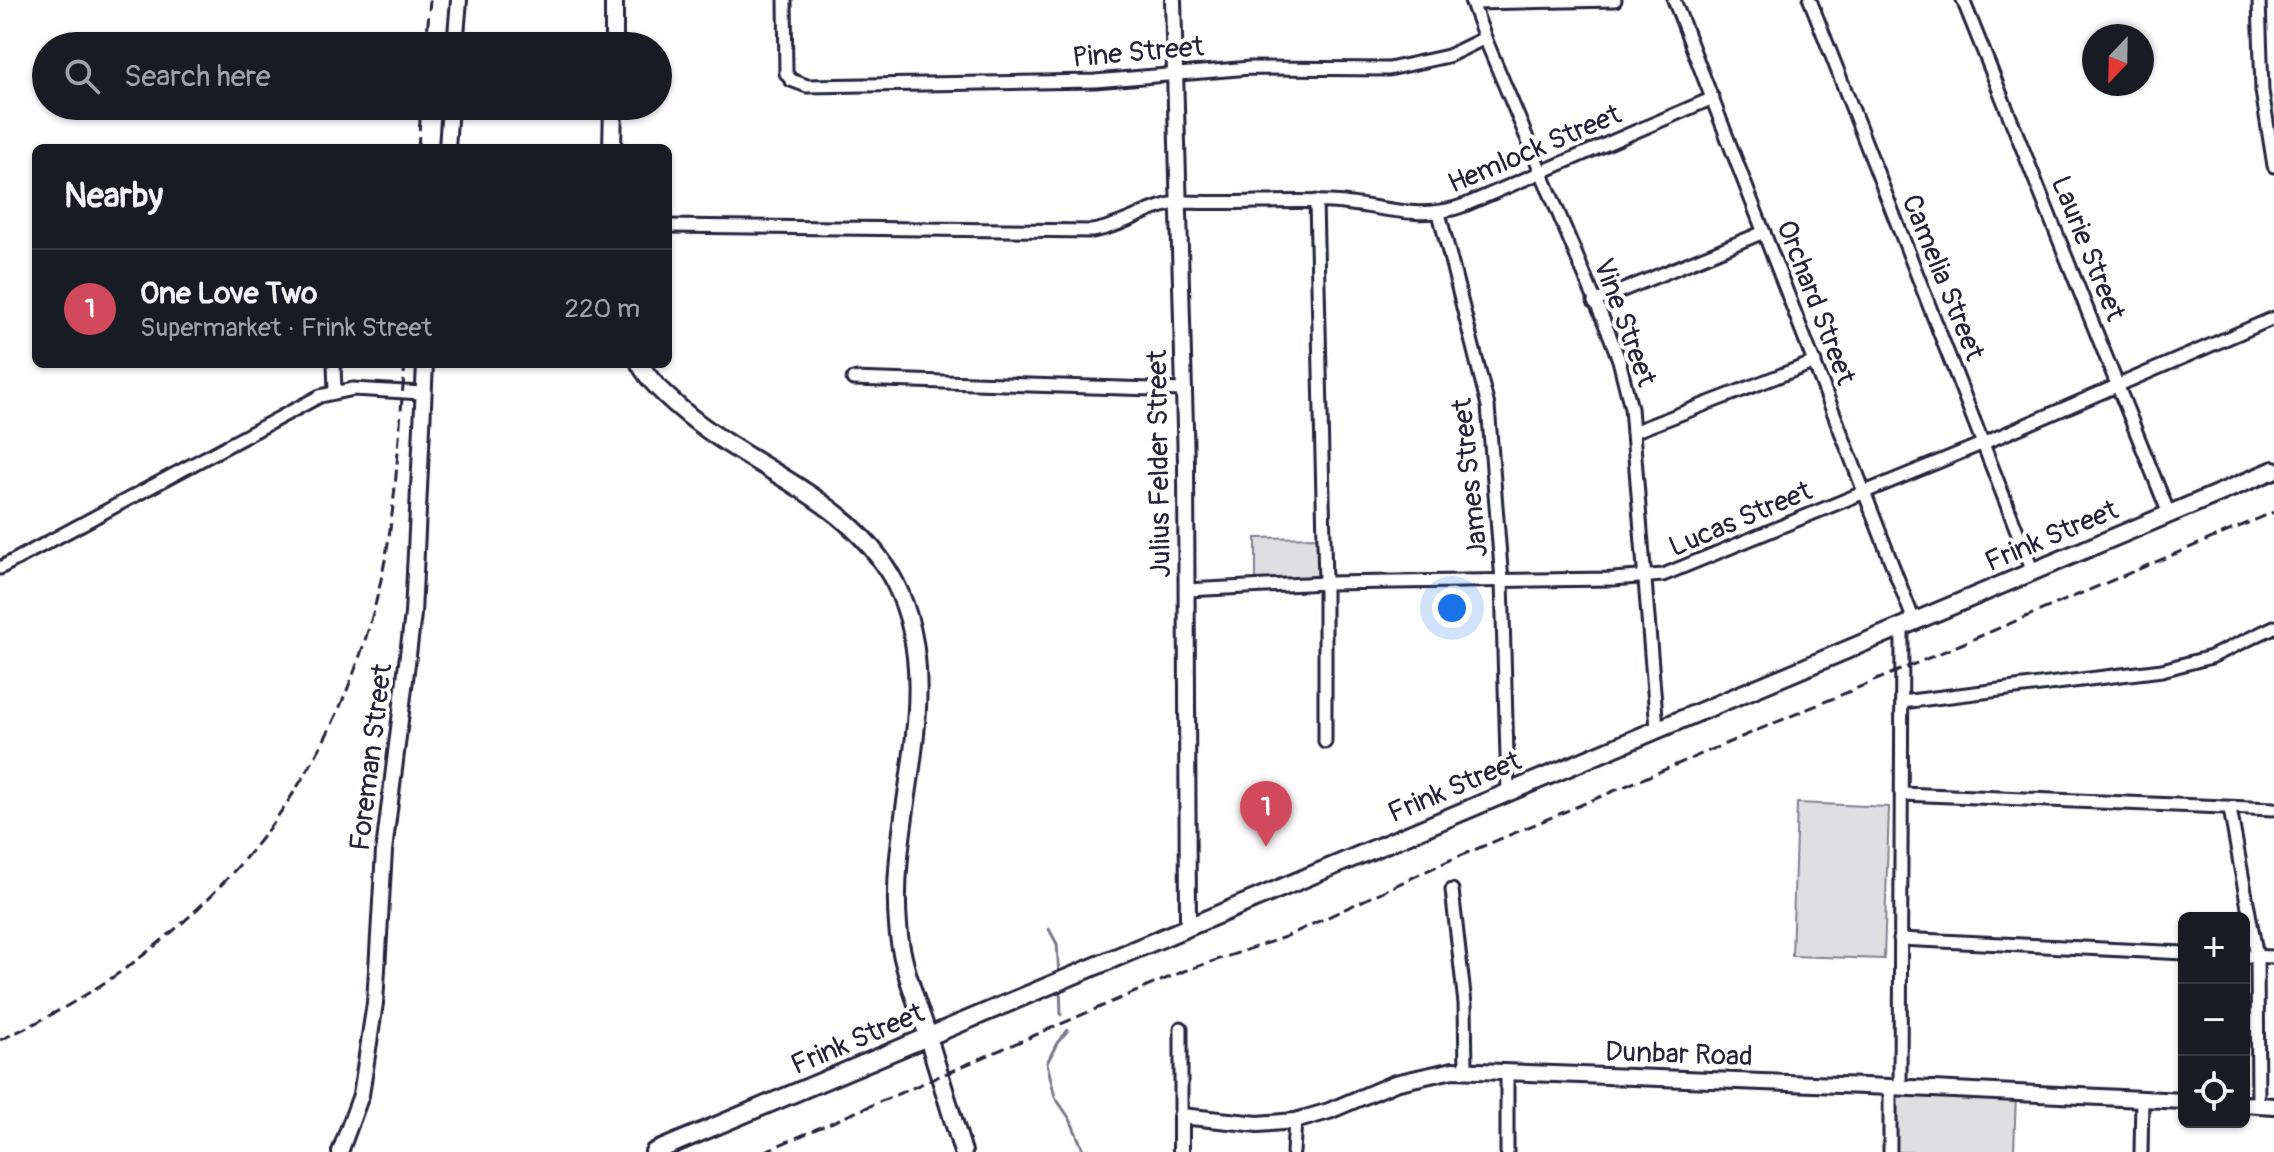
<!DOCTYPE html>
<html lang="en">
<head>
<meta charset="utf-8">
<style>
  :root { --surface:#171b24; --page:#242831; --text:#f1f3f6; --muted:#9ea1a6; --line:#363941; --accent:#d1495b }
  body { margin:0; font-family:Pangolin,sans-serif; background:var(--page); color:var(--text) }
  .controls { position:absolute; right:24px; bottom:24px; display:grid; overflow:hidden; border-radius:12px; box-shadow:0 2px 6px #0004 }
  .controls button { width:72px; height:72px; display:grid; place-items:center; padding:0; border:0; border-bottom:2px solid var(--line); background:var(--surface); color:var(--text); font:40px sans-serif }
  .compass { position:absolute; left:2082px; top:24px; width:72px; height:72px; border-radius:50%; background:var(--surface); box-shadow:0 2px 6px #0004; rotate:202deg }
  .you { position:absolute; left:1452px; top:608px; width:28px; height:28px; margin:-20px; border:6px solid #fff; border-radius:50%; background:#1a73e8; box-shadow:0 0 0 12px #1a73e833 }
  .badge { display:grid; place-items:center; width:52px; height:52px; border-radius:50%; background:var(--accent); color:#fff; font-size:26px; font-weight:700 }
  .pin { position:absolute; translate:-50% -66px; filter:drop-shadow(0 2px 4px #0008) }
  .pin::after { content:''; position:absolute; top:42px; width:28px; height:24px; background:inherit; clip-path:polygon(0 0,100% 0,50% 100%) }
  .list { margin:0; padding:0; list-style:none }
  h2 { display:flex; justify-content:space-between; align-items:center; height:104px; margin:0; padding:0 32px; font-size:34px }
  h2 small { font-size:26px; font-weight:400; color:var(--muted) }
  .list li { display:grid; grid-template-columns:52px 1fr auto; gap:24px; align-items:center; box-sizing:border-box; height:120px; padding:0 32px; border-top:2px solid var(--line) }
  .list b { display:block; font-size:30px; white-space:nowrap }
  .list p { margin:0; font-size:26px; white-space:nowrap; color:var(--muted) }
  .list em { font-size:26px; font-style:normal; color:var(--muted) }
  .icon { flex:none; width:44px; height:44px; fill:none; stroke:currentColor; stroke-width:2; stroke-linecap:round; stroke-linejoin:round }
  .map { position:relative; flex:none; width:2274px; height:1152px; overflow:hidden }
  .search { position:absolute; background:var(--surface); box-shadow:0 2px 6px #0004; left:32px; top:32px; width:640px; height:88px; display:flex; align-items:center; gap:20px; box-sizing:border-box; padding:0 28px; border-radius:44px; color:var(--muted); font-size:30px }
  .panel { position:absolute; background:var(--surface); box-shadow:0 2px 6px #0004; left:32px; top:144px; width:640px; height:224px; border-radius:12px }
  .map>svg:first-child { display:block }
  .green { fill:#dfdfe2; stroke:#80808e; stroke-width:2 }
  .lines { fill:none; stroke-linecap:round; stroke-linejoin:round }
  .stream { stroke:#7a7a88; stroke-width:3 }
  .minor-casing { stroke:#22223b; stroke-width:17 }
  .tertiary-casing { stroke:#22223b; stroke-width:20 }
  .secondary-casing { stroke:#22223b; stroke-width:22 }
  .minor { stroke:#fff; stroke-width:11 }
  .tertiary { stroke:#fff; stroke-width:14 }
  .secondary { stroke:#fff; stroke-width:16 }
  .rail { stroke:#22223b; stroke-width:3; stroke-dasharray:12 6; stroke-linecap:butt }
  .labels { text-anchor:middle; stroke-width:8; stroke-linejoin:round; paint-order:stroke }
  .street-label { font-size:28px; fill:#22223b; stroke:#fff }
</style>
</head>
<body>
<div class="map">
<svg width="2274" height="1152" viewBox="0 0 2274 1152">
  <rect width="100%" height="100%" fill="#fff"/>
  <filter id="ink" filterUnits="userSpaceOnUse"><feTurbulence type="fractalNoise" baseFrequency=".0125" numOctaves="2"/><feDisplacementMap in="SourceGraphic" scale="16" xChannelSelector="R" yChannelSelector="G"/><feConvolveMatrix kernelMatrix="1 2 1 2 8 2 1 2 1" color-interpolation-filters="sRGB"/></filter>
  <g filter="url(#ink)">
    <g class="green">
      <polygon points="1320,537 1321,580 1256,580 1256,538"/>
      <polygon points="1797,803 1889,807 1884,959 1792,956"/>
      <polygon points="1890,1087 2016,1093 2014,1151 2039,1152 1890,1152"/>
    </g>
    <g class="lines">
      <g class="stream">
        <polyline points="1049,929 1057,944 1059,975"/>
        <polyline points="1060,987 1061,1015"/>
        <polyline points="1068,1030 1057,1043 1047,1063 1055,1097 1070,1119 1084,1152"/>
      </g>
      <g class="minor-casing">
        <g id="minor">
          <polyline points="785,0 786,73 791,80 807,86 1095,81 1250,68 1389,69 1448,56 1485,38"/>
          <polyline points="1471,0 1485,38 1610,336 1619,360 1631,408 1657,728"/>
          <polyline points="1674,0 1914,621"/>
          <polyline points="1810,0 2033,572"/>
          <polyline points="1963,0 2169,514"/>
          <polyline points="2259,0 2262,91 2274,166"/>
          <polyline points="1472,3 1615,0"/>
          <polyline points="1316,201 1325,583 1325,742"/>
          <polyline points="1439,213 1488,406 1502,581 1508,791"/>
          <path d="M668,226L1092,231C1126,226 1152,203 1187,202C1235,204 1283,200 1330,202C1378,204 1418,223 1465,205L1713,98"/>
          <polyline points="1594,302 1764,232"/>
          <polyline points="334,364 335,391"/>
          <polyline points="853,379 1183,390"/>
          <polyline points="1633,432 1815,362"/>
          <polyline points="0,568 320,396 353,389 422,393"/>
          <polyline points="1187,590 1325,583 1613,579 1663,575 1984,443 2274,318"/>
          <polyline points="1902,702 2162,670 2211,657 2274,627"/>
          <polyline points="1902,794 2274,809"/>
          <polyline points="2230,809 2257,957 2258,1105"/>
          <polyline points="1452,890 1465,1004 1466,1070"/>
          <polyline points="1900,939 2184,953"/>
          <polyline points="2244,956 2274,957"/>
          <polyline points="1507,1072 1507,1152"/>
          <polyline points="1890,1087 1890,1152"/>
          <polyline points="1900,1087 1902,627"/>
          <polyline points="1181,1116 1181,1028"/>
          <polyline points="1293,1152 1295,1121"/>
          <polyline points="2141,1152 2142,1099"/>
        </g>
      </g>
      <g class="tertiary-casing">
        <g id="tertiary">
          <polyline points="1173,0 1186,463 1188,927"/>
          <polyline points="455,46 459,0"/>
          <polyline points="447,148 450,106"/>
          <polyline points="2244,1104 2274,1106"/>
          <polyline points="340,1152 361,1095 375,1003 384,851 413,614 425,364"/>
          <polyline points="1181,1152 1181,1116 1258,1124 1295,1121 1329,1111 1395,1083 1453,1070 1890,1087 2184,1101"/>
        </g>
      </g>
      <g class="secondary-casing">
        <g id="secondary">
          <polyline points="614,46 614,0"/>
          <polyline points="612,148 613,106"/>
          <path d="M640,364C650,382 666,396 681,409C749,469 851,497 895,583C949,690 888,813 898,925C900,959 913,992 924,1024C937,1067 950,1109 963,1152"/>
          <polyline points="654,1152 2274,470"/>
        </g>
      </g>
      <use href="#minor" class="minor"/>
      <use href="#tertiary" class="tertiary"/>
      <use href="#secondary" class="secondary"/>
      <g class="rail">
        <polyline points="426,46 430,0"/>
        <polyline points="418,148 421,106"/>
        <path d="M0,1040C197,952 338,788 382,575C397,506 398,434 405,364"/>
        <polyline points="763,1152 1184,971 1285,937 1448,861 2274,512"/>
      </g>
    </g>
  </g>
  <g class="labels">
    <g class="street-label">
      <text transform="translate(1138 51) rotate(-5)" y="10">Pine Street</text>
      <text transform="translate(1534 148) rotate(-23)" y="10">Hemlock Street</text>
      <text transform="translate(2089 248) rotate(68)" y="10">Laurie Street</text>
      <text transform="translate(1944 277) rotate(68)" y="10">Camelia Street</text>
      <text transform="translate(1817 302) rotate(69)" y="10">Orchard Street</text>
      <text transform="translate(1626 322) rotate(70)" y="10">Vine Street</text>
      <text transform="translate(1158 464) rotate(-91)" y="10">Julius Felder Street</text>
      <text transform="translate(1469 478) rotate(-96)" y="10">James Street</text>
      <text transform="translate(1740 518) rotate(-23)" y="10">Lucas Street</text>
      <text transform="translate(2051 535) rotate(-23)" y="10">Frink Street</text>
      <text transform="translate(370 757) rotate(-83)" y="10">Foreman Street</text>
      <text transform="translate(1454 786) rotate(-23)" y="10">Frink Street</text>
      <text transform="translate(857 1038) rotate(-23)" y="10">Frink Street</text>
      <text transform="translate(1679 1053) rotate(2)" y="10">Dunbar Road</text>
    </g>
  </g>
</svg>
<div class="controls">
<button>+</button>
<button>−</button>
<button><svg class="icon" aria-label="locate" viewBox="0 0 24 24"><circle cx="12" cy="12" r="6"/><path d="M12 2v4M12 18v4M2 12h4M18 12h4"/></svg></button>
</div>
<svg class="compass" viewBox="-18 -18 36 36"><path d="M0-13l5 13h-10z" fill="#e53935"/><path d="M0 13l5-13h-10z" fill="#9ea1a6"/></svg>
<div class="you"></div>
<div class="pin badge" style="left:1266px;top:847px">1</div>
<div class="search"><svg class="icon" aria-label="search" viewBox="0 0 24 24"><circle cx="10" cy="10" r="6"/><path d="M15 15l6 6"/></svg>Search here</div>
<section class="panel">
<h2>Nearby<small></small></h2>
<ul class="list">
<li><span class="badge">1</span><div><b>One Love Two</b><p>Supermarket · Frink Street</p></div><em>220 m</em></li>
</ul>
</section>
</div>
</body>
</html>
